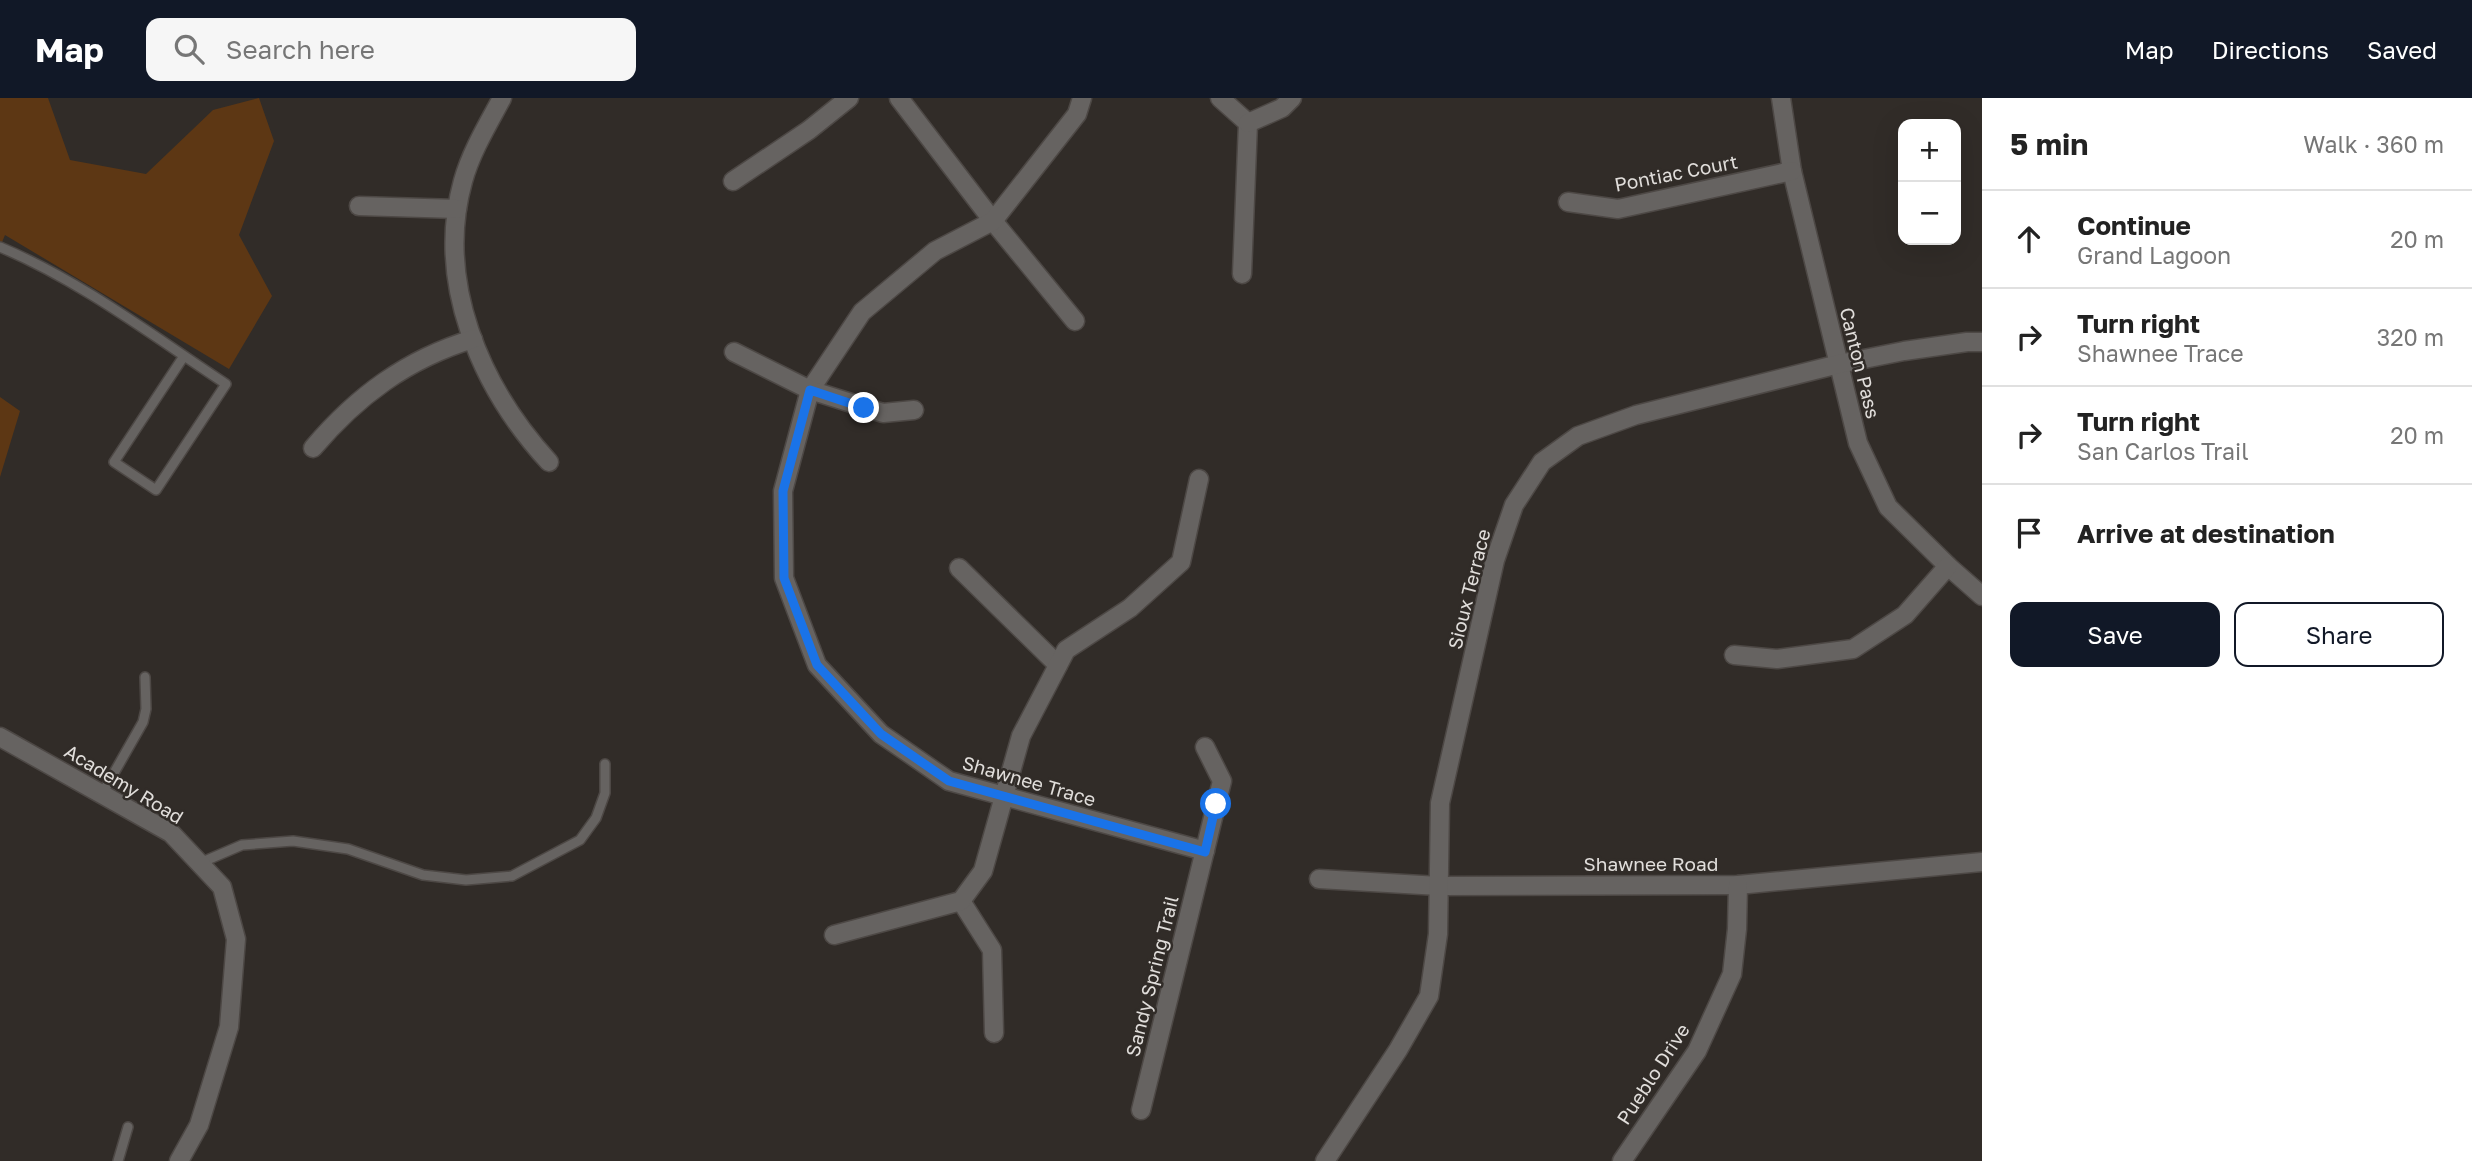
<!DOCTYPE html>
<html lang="en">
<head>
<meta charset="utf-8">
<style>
  :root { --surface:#fff; --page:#f6f6f6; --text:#222; --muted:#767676; --line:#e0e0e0; --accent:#111827 }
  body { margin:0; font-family:"Golos Text",sans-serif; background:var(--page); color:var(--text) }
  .controls { position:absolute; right:21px; top:21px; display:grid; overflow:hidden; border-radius:14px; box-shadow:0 7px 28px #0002 }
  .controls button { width:63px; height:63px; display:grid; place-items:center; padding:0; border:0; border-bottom:2px solid var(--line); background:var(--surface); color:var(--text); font:35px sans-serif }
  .stop { position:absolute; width:21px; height:21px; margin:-16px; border:5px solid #1a73e8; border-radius:50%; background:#fff }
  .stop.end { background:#1a73e8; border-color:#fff; box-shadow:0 2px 7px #0008 }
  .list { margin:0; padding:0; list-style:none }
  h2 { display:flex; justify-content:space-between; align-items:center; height:91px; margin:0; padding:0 28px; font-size:30px }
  h2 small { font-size:23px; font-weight:400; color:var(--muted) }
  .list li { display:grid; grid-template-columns:46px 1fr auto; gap:21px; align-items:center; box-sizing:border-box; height:98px; padding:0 28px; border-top:2px solid var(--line) }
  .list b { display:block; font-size:26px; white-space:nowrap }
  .list p { margin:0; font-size:23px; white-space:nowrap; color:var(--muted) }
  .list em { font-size:23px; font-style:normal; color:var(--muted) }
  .actions { display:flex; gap:14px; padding:21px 28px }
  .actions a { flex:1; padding:16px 0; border:2px solid var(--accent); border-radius:14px; text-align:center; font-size:24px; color:var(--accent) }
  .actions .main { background:var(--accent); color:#fff }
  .icon { flex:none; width:38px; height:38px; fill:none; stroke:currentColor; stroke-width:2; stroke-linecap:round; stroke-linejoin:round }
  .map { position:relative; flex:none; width:1982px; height:1063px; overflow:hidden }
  header { display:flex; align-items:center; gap:42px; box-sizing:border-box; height:98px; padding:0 35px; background:var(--accent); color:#fff }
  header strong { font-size:33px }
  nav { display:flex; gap:38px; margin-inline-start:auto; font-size:24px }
  .search { width:490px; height:63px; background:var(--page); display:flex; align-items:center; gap:18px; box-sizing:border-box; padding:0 24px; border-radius:14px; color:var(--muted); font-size:26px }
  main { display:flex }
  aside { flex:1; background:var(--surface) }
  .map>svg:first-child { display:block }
  .green { fill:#5d3714 }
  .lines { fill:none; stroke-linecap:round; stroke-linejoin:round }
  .service-casing { stroke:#4d4845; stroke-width:12 }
  .minor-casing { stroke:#4d4845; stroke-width:21 }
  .service { stroke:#666361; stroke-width:9 }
  .minor { stroke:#666361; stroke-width:18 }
  .route { stroke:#1a73e8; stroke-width:9 }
  .labels { text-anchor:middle; stroke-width:5; stroke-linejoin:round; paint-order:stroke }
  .street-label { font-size:19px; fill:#e1dedb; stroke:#312c28 }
</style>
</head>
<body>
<header>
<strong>Map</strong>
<div class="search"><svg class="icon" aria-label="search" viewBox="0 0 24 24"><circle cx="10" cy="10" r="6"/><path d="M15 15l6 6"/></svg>Search here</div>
<nav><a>Map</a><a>Directions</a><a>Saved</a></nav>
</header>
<main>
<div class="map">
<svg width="1982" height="1063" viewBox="0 0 1982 1063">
  <rect width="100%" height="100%" fill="#312c28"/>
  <g class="green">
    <polygon points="0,0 48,0 70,62 146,76 213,12 259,0 274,43 239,137 272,198 229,271 5,137 0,149"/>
    <polygon points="0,299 20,313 0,379"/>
  </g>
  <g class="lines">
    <g class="service-casing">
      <g id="service">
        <path d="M0,149C81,183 153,238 226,286L156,392L114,364L184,258"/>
        <polyline points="102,696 143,624 146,611 145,579"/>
        <polyline points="200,765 242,747 293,743 348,751 423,777 466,782 512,778 580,742 596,720 605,695 605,666"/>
        <polyline points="118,1063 128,1029"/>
      </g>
    </g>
    <g class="minor-casing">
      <g id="minor">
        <path d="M502,0C488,26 471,54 463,83C435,183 480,289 549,364"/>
        <polyline points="899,0 993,123 1075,223"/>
        <polyline points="1082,0 1077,16 993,123 935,153 862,214 810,292 783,393 784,480 817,567 881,636 949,683 1205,753"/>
        <polyline points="1220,0 1248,25 1242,176"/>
        <polyline points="1781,0 1792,73 1858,345 1888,409 1948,468 1982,498"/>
        <polyline points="1248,25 1282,10 1292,0"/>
        <polyline points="733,83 809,32 849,0"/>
        <polyline points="1568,104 1618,111 1792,73"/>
        <polyline points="359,108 457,111"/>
        <polyline points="734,254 810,292 883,315 914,312"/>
        <path d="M313,350C357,298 407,261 473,241"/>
        <polyline points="959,470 1058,567"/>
        <polyline points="1734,557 1777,561 1853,551 1905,517 1948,468"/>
        <polyline points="0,639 171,735 222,789 236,841 229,929 199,1027 179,1063"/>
        <polyline points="1319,781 1439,788 1738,787 1982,764"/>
        <polyline points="961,803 992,852 994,935"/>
        <polyline points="834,837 961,803 983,773 1021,638 1066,552 1130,510 1181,464 1199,381"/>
        <polyline points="1141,1012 1222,683 1205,649"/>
        <polyline points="1325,1063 1398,952 1429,898 1438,836 1440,705 1495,462 1514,407 1542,364 1578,338 1636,317 1839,266 1904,253 1967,244 1982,244"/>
        <polyline points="1622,1063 1697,953 1732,876 1737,831 1738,787"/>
      </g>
    </g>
    <use href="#service" class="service"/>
    <use href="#minor" class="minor"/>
  </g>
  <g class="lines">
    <polyline class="route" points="864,310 810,292 783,393 784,480 817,567 881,636 949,683 1205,754 1216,706"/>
  </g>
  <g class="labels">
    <g class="street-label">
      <text transform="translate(1676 75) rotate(-11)" y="7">Pontiac Court</text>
      <text transform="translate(1860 265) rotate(76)" y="7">Canton Pass</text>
      <text transform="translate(1469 491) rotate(-76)" y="7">Sioux Terrace</text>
      <text transform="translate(1029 683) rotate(16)" y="7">Shawnee Trace</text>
      <text transform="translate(124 686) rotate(31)" y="7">Academy Road</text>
      <text x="1651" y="773">Shawnee Road</text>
      <text transform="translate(1152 878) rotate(-76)" y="7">Sandy Spring Trail</text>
      <text transform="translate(1653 976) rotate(-57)" y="7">Pueblo Drive</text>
    </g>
  </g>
</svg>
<div class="controls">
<button>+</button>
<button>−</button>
</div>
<div class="stop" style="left:1216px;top:706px"></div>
<div class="stop end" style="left:864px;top:310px"></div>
</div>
<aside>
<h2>5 min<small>Walk · 360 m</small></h2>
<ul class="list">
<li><svg class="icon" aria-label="ahead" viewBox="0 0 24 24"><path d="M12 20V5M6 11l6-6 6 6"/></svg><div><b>Continue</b><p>Grand Lagoon</p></div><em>20 m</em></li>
<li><svg class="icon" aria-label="right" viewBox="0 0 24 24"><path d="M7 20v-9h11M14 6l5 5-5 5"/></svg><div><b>Turn right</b><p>Shawnee Trace</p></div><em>320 m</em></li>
<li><svg class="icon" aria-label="right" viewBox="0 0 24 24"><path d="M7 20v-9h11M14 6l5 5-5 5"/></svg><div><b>Turn right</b><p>San Carlos Trail</p></div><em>20 m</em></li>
<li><svg class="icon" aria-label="arrive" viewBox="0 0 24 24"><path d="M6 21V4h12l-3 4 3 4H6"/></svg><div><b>Arrive at destination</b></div></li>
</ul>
<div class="actions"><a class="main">Save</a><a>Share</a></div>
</aside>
</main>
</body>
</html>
